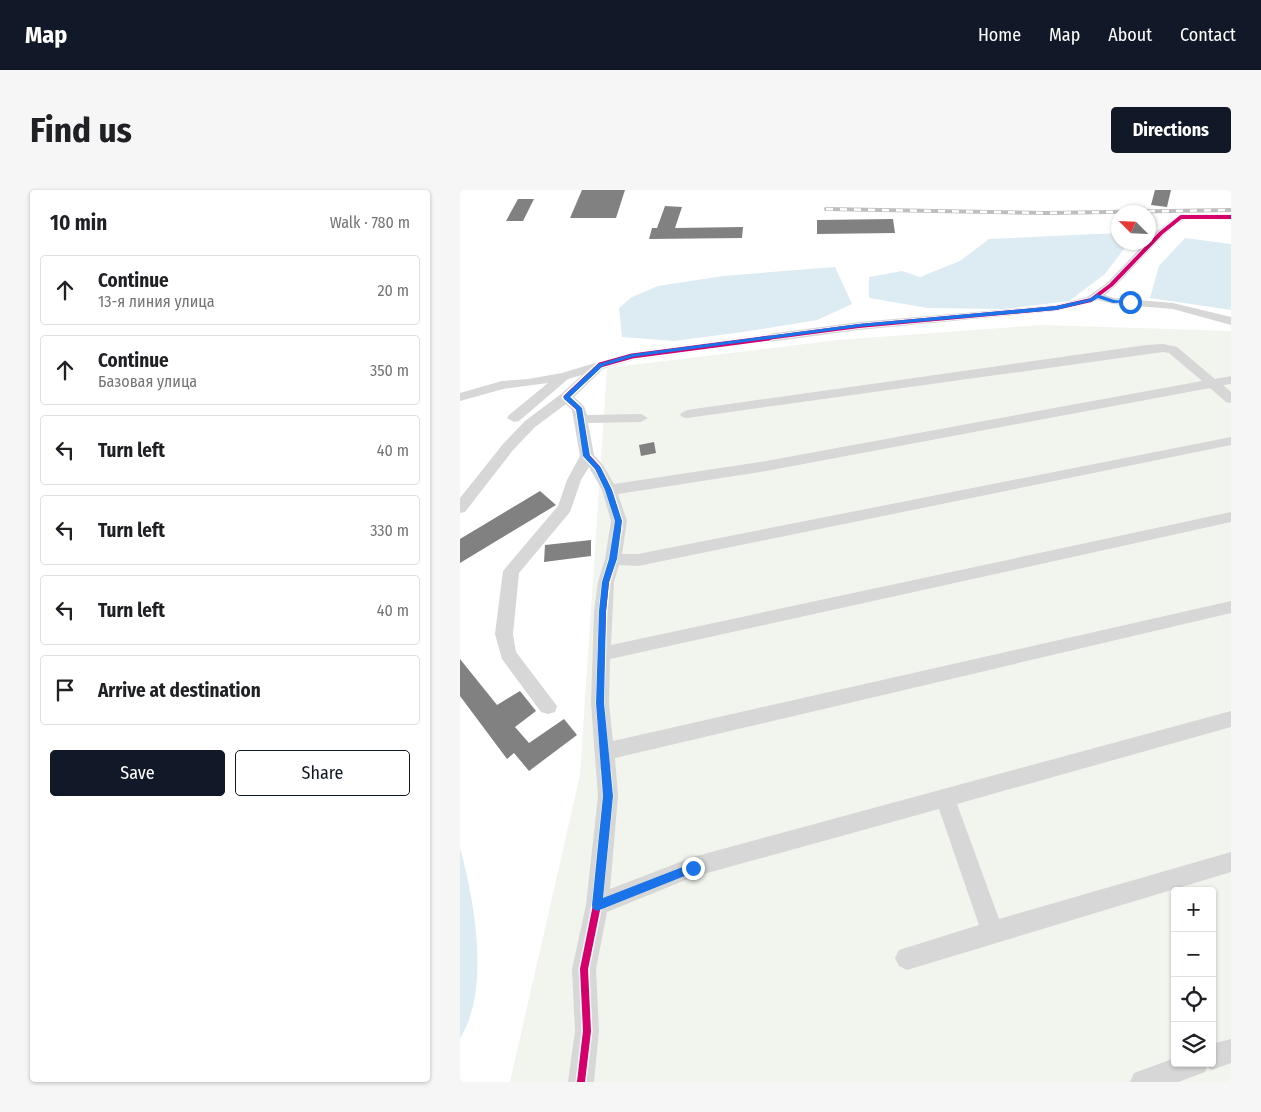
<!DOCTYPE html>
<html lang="en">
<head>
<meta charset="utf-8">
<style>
  :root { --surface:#fff; --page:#f6f6f6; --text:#202124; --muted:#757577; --line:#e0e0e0; --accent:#111827 }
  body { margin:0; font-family:"Fira Sans Condensed",sans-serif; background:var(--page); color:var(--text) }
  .controls { position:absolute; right:15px; bottom:15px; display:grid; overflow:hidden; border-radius:5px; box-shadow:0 1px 4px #0004 }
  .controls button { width:45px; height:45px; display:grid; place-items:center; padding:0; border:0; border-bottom:1px solid var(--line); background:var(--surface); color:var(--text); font:25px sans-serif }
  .compass { position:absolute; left:651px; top:15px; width:45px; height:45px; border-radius:50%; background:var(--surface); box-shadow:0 1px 4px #0004; rotate:294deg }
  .stop { position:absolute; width:15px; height:15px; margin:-11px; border:4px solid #1a73e8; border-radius:50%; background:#fff }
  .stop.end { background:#1a73e8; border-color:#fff; box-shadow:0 1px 5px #0008 }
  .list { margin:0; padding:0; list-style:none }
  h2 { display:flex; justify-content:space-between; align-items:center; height:65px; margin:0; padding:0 20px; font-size:21px }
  h2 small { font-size:16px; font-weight:400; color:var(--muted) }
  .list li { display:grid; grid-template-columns:32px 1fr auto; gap:15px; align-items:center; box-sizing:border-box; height:70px; margin:0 10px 10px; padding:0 10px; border:1px solid var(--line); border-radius:5px }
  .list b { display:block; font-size:19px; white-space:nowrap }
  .list p { margin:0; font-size:16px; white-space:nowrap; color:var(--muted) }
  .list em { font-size:16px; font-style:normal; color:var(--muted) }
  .actions { display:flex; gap:10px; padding:15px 20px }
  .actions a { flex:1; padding:11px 0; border:1px solid var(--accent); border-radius:5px; text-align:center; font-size:18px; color:var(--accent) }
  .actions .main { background:var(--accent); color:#fff }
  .icon { flex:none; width:28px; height:28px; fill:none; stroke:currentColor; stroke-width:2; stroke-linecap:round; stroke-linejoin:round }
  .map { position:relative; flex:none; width:771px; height:892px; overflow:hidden; border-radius:5px }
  header { display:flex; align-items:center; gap:30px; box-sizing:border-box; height:70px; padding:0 25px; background:var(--accent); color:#fff }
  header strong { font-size:24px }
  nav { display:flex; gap:28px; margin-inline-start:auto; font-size:18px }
  .intro { display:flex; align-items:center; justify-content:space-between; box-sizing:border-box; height:120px; padding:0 30px }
  h1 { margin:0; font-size:35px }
  .button { padding:12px 22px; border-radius:5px; background:var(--accent); color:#fff; font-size:18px; font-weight:700 }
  main { display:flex; gap:30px; padding:0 30px }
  aside { flex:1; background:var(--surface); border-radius:5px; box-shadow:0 1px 4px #0004 }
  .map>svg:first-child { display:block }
  .green { fill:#f1f5ed; fill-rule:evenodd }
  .water { fill:#ddebf3 }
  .building { fill:#818181 }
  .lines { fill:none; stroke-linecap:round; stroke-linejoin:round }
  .minor { fill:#d7d7d7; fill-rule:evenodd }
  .rail-casing { stroke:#bebebe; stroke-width:4 }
  .rail { stroke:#fff; stroke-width:2.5; stroke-dasharray:7; stroke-linecap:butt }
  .cycleway-far3-casing { stroke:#fff; stroke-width:5.5 }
  .cycleway-far2-casing { stroke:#fff; stroke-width:8 }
  .cycleway-far1-casing { stroke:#fff; stroke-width:9 }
  .cycleway-casing { stroke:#fff; stroke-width:11 }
  .cycleway-far3 { stroke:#d6006c; stroke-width:4 }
  .cycleway-far2 { stroke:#d6006c; stroke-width:5 }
  .cycleway-far1 { stroke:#d6006c; stroke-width:6 }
  .cycleway { stroke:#d6006c; stroke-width:8 }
  .route { fill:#1a73e8 }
</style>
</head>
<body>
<header>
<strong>Map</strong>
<nav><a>Home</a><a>Map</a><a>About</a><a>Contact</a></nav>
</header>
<div class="intro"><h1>Find us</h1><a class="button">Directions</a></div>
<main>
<aside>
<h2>10 min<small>Walk · 780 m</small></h2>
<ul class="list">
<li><svg class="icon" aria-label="ahead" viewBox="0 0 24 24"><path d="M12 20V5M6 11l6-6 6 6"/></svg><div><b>Continue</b><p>13-я линия улица</p></div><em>20 m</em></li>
<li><svg class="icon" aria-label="ahead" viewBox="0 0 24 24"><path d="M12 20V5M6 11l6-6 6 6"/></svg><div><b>Continue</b><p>Базовая улица</p></div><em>350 m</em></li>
<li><svg class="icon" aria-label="left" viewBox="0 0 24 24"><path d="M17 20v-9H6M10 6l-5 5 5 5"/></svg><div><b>Turn left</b></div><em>40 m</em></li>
<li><svg class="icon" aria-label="left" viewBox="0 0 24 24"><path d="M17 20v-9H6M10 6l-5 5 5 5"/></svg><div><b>Turn left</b></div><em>330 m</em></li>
<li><svg class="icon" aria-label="left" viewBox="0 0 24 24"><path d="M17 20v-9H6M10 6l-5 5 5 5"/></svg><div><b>Turn left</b></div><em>40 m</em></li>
<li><svg class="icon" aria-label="arrive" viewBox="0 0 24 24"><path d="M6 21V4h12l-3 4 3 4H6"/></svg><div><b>Arrive at destination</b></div></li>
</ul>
<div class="actions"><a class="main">Save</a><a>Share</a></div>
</aside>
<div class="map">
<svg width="771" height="892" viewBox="0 0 771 892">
  <rect width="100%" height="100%" fill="#fff"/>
  <path class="green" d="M582,135L771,141V892H50L120,585L147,178L378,150ZM715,701H752V873H715Z"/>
  <g class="water">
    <polygon points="658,43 658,52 668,53 667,55 645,84 609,111 543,119 468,118 409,108 409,87 442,81 460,87 500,71 529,49"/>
    <polygon points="725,48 771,54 771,120 690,108 699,76"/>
    <polygon points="375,77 392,114 357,130 283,142 214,151 162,147 159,118 172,107 198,96 263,86"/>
    <path d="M0,658C14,709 31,800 0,848Z"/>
  </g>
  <g class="building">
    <polygon points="122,0 165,0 156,28 110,28"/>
    <polygon points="695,0 711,0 707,17 691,15"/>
    <polygon points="58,9 74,9 63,31 46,31"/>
    <polygon points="205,16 222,17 215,38 283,37 282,48 189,49 192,38 197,38"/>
    <polygon points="433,29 435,43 357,44 357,30"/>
    <polygon points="194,252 196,263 181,266 179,255"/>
    <polygon points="80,301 96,315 0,373 0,349"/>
    <polygon points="131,350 131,366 84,372 85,355"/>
    <polygon points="0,469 37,515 60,501 76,521 55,537 69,553 104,529 117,545 69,581 54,563 47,569 0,506"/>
  </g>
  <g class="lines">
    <g class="minor">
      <path d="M721,24H771V30C760,30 734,27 724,30C708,35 664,91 645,105L654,108L713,113L771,127V135L713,119L653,114L638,110L596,121L399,140L173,170L143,179L114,207L124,216L127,225L181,224L188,228L181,232L128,233L134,265L143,275L154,294L300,272L742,191L709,163L703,162L227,228L222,227L220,224L227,220L686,155L703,154L717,157L755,189L771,186V194L763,195L771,202V213L766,212L750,198L300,282L158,304L167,331L162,364H178L771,247V255L178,376L159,375L154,392L151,455L771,322V332L150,469L149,513L153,551L771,411V423L155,568L158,606L150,699L233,667L771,521V537L497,614L539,729L771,662V682L447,780L439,776L435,768L439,760L519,735L479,619L233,687L147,722L136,779L139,841L134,892H108L115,841L112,779L126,715L138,606L131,513L134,421L138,392L145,369L151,331L142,300L129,277L121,290L110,322L59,383L53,444L56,462L97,516L95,522L88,524L81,522L42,469L35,444L43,381L98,316L107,290L120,266L112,220L106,214L75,237L53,260L5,322L0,323V308L43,254L65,231L101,204L122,185L108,189L59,231L54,232L47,228L49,225L88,193L43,199L0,211V203L42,191L68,189L102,183L172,162L399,132L596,115L627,107L647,93L686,52H688V50L697,41Z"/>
      <polygon points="771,849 771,873 752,880 747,877 745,882 718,892 670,892 674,883 715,868 715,873 752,873 752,854"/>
    </g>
    <g class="rail-casing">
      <polyline id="rail" points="366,19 587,23 771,20"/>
    </g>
    <use href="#rail" class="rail"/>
    <g class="cycleway-far3-casing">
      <polyline id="cycleway-far3" points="300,149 399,136 596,118 631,110 651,95 701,43 721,27 771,27"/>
    </g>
    <g class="cycleway-far2-casing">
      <polyline id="cycleway-far2" points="158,339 159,331 149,300 138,278 127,266 119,219 106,207 140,175 172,166 309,148"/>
    </g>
    <g class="cycleway-far1-casing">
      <polyline id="cycleway-far1" points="146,582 140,513 143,421 146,392 153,369 158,338"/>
    </g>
    <g class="cycleway-casing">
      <polyline id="cycleway" points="121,892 127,841 124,779 137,715 148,606 146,581"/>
    </g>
    <use href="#cycleway-far3" class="cycleway-far3"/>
    <use href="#cycleway-far2" class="cycleway-far2"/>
    <use href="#cycleway-far1" class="cycleway-far1"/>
    <use href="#cycleway" class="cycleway"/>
  </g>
  <polygon class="route" points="637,104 654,110 672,112 653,113 638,108 633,111 596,120 399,137 173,167 143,176 110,207 122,218 130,266 141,278 152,300 162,331 157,369 149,392 146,421 144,513 153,606 143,708 233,673 238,678 237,681 137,721 133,719 132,715 143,606 136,513 139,421 142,392 149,369 155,331 145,300 135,279 123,266 116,219 104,209 104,206 138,174 172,164 399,134 596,116 629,109"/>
</svg>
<div class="controls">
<button>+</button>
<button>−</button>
<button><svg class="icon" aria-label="locate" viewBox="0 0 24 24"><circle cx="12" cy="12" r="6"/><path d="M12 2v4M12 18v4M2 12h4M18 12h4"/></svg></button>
<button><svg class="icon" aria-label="layers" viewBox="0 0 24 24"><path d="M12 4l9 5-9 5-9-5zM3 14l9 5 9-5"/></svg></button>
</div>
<svg class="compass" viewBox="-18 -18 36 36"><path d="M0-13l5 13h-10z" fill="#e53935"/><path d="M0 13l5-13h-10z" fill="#757577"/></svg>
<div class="stop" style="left:670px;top:112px"></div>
<div class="stop end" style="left:233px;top:678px"></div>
</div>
</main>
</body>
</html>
